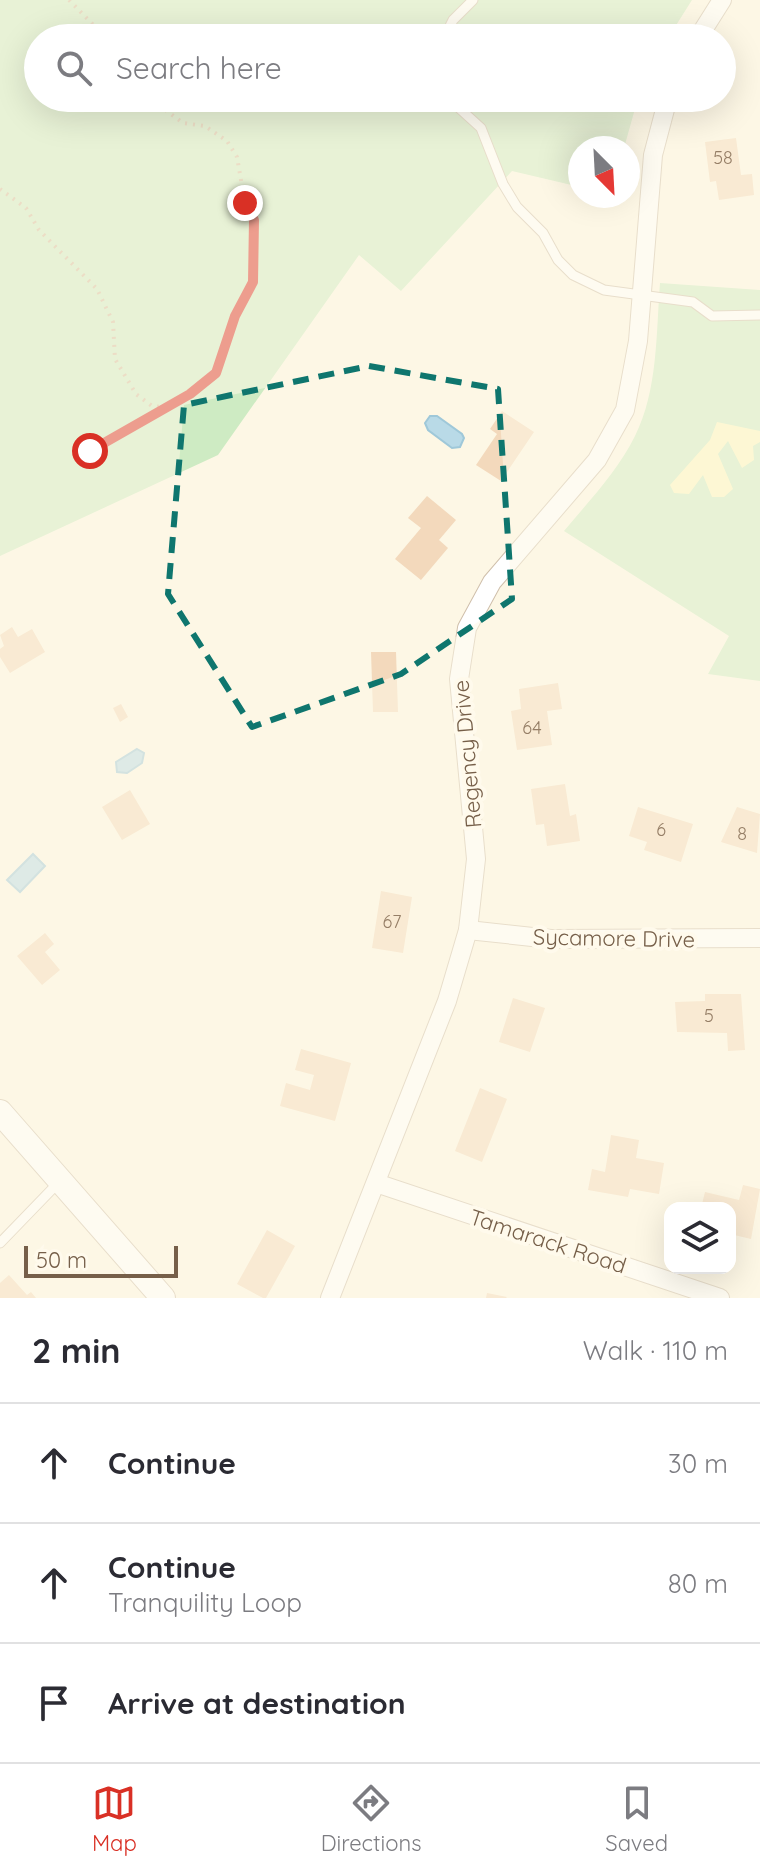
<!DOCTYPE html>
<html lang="en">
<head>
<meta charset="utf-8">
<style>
  :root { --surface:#fff; --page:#f2f2f3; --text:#2b2b33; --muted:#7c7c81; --line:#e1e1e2; --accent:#d93025 }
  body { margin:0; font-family:Quicksand,sans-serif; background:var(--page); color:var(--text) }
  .controls { position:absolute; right:24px; bottom:24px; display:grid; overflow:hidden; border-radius:16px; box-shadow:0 8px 32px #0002 }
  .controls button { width:72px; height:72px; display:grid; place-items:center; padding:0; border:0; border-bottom:2px solid var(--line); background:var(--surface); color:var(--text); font:40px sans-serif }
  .compass { position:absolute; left:568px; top:136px; width:72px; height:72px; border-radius:50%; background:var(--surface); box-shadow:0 8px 32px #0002; rotate:156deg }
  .scale { position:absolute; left:24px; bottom:20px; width:154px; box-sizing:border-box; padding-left:8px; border:4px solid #765f49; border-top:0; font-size:22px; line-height:28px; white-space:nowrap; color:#765f49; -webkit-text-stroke:6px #fffaec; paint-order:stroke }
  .stop { position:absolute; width:24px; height:24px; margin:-18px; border:6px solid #d93025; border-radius:50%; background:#fff }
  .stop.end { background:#d93025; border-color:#fff; box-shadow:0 2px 8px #0008 }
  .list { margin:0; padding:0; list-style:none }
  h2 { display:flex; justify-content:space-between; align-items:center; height:104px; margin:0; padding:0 32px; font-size:34px }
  h2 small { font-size:26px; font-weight:400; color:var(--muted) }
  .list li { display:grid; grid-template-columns:52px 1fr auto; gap:24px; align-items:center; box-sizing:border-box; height:120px; padding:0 32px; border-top:2px solid var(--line) }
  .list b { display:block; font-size:30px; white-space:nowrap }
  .list p { margin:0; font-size:26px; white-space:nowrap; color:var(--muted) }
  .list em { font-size:26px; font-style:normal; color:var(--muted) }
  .icon { flex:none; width:44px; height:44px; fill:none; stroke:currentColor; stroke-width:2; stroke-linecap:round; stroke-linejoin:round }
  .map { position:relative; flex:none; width:760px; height:1298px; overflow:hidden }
  .search { position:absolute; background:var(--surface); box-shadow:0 8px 32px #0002; left:24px; right:24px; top:24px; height:88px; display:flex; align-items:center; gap:20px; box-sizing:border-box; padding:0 28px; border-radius:44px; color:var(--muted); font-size:30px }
  .sheet { height:464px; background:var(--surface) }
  nav { display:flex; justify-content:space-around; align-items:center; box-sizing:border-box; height:112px; border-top:2px solid var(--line); background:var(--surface); font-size:22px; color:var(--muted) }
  nav a { display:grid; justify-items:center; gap:4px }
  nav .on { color:var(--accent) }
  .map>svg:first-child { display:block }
  .green { fill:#ceebc3 }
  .sand { fill:#fdf7bf }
  .water { fill:#b9dae7; stroke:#9fc8d9; stroke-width:2 }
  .building { fill:#f3d9bc }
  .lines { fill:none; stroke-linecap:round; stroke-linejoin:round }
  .service-casing { stroke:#cfbfab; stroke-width:11 }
  .minor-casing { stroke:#cfbfab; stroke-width:20 }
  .tertiary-casing { stroke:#cfbfab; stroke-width:26 }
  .path { stroke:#d8bd9f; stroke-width:4; stroke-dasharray:2 6; stroke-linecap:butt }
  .service { stroke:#fff; stroke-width:9 }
  .minor { stroke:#fff; stroke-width:18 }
  .tertiary { stroke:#fff; stroke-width:24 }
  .route { stroke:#d93025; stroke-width:10 }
  .marked { fill:none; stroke:#0f766e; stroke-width:6; stroke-dasharray:16 10; stroke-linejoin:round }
  .labels { text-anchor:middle; stroke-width:8; stroke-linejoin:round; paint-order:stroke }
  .number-label { font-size:18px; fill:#957e66 }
  .street-label { font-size:22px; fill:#765f49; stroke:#fffaec }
</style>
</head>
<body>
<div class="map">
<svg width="760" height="1298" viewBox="0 0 760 1298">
  <rect width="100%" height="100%" fill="#fdf7e5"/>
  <g class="green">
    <polygon points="0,0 692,0 668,38 38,38 38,98 638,98 624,148 580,148 580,187 512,171 401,291 359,255 218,455 0,556"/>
    <path d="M660,283L760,290V681L708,674L729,636L564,531C589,501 617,472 635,436C658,390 656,334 660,283Z"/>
  </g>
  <polygon class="sand" points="717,422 760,431 760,442 753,446 754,460 742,468 728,441 718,454 733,489 724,497 712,497 703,475 689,494 674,493 670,485 710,440"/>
  <g class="water">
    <polygon points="430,416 437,416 462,434 464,438 460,447 452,448 428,430 425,423"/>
    <polygon points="137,749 144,753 142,763 127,773 117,772 116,762"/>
    <polygon points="33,854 45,866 20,892 7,880"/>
  </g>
  <g class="building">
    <polygon points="736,138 741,175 752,174 754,195 719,200 716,181 710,182 705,142"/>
    <polygon points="502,411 534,432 501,481 476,465 497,434 490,429"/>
    <polygon points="427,496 456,520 439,540 448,548 421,580 395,559 421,528 408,518"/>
    <polygon points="12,627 18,637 32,629 45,652 10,673 0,657 0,649 4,646 0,635"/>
    <polygon points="371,652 396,652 398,712 373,712"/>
    <polygon points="558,683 562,709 547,711 552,745 517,750 511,711 521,709 519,689"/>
    <polygon points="121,704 128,717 120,722 113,708"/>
    <polygon points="565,784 570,816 576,814 580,841 547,846 544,824 536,825 531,789"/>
    <polygon points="130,790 150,824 122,840 102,807"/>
    <polygon points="638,807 693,824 681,862 644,850 647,842 629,836"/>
    <polygon points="737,807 760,814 757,853 721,842"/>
    <polygon points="381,891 412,897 403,953 372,948"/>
    <polygon points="45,933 54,944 45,952 60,970 42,985 17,956"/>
    <polygon points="705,994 741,994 745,1050 728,1051 727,1033 677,1032 675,1002 705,1001"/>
    <polygon points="513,998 545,1008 530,1052 499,1042"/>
    <polygon points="301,1049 351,1063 335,1121 280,1106 286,1083 310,1090 314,1075 295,1070"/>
    <polygon points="480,1088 507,1099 482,1162 455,1151"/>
    <polygon points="611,1135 639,1140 636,1158 664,1163 659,1194 630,1189 628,1197 588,1190 592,1169 605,1172"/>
    <polygon points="743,1185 760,1189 751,1239 730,1234 730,1208 701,1208 705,1192 739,1200"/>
    <polygon points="267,1230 295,1246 266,1298 263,1298 237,1284"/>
    <polygon points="9,1275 27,1295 31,1292 36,1298 0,1298 0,1283"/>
    <polygon points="487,1293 507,1297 506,1298 486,1298"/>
  </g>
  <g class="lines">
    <g class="service-casing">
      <g id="service">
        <polyline points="444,38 453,20 473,0"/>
        <polyline points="448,98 481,128 503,184 517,207 543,233 558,260 573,275 604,290 693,302 712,316 760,315"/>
        <polyline points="0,1243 58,1183"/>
      </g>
    </g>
    <g class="minor-casing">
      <g id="minor">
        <polyline points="698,38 722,0"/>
        <polyline points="468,930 551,939 760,938"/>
        <polyline points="376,1183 720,1298"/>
        <polyline points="330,1298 447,1001 468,930 476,859 459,679 467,628 492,582 597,460 625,410 638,341 653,155 668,98"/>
      </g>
    </g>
    <g class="tertiary-casing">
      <polyline id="tertiary" points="0,1112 163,1298"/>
    </g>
    <g class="path">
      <polyline points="69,0 106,38"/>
      <polyline points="0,189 26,208 39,230 97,289 113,322 115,359 136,394 152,406 163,407 190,394 216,373 235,316 250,291 255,274 254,220 245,203 237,157 227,141 205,126 183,123 149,98"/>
      <polyline points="90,451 161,408"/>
    </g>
    <use href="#service" class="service"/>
    <use href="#minor" class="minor"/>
    <use href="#tertiary" class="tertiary"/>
  </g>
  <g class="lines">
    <polyline class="route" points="90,451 190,394 216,373 235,316 253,282 254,220 245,203"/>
  </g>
  <path d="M0 0H760V1298H0ZM369,366L498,389L512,599L401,674L252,727L168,594L184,405Z" fill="#fdf7e5" fill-opacity=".55" fill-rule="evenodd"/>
  <path class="marked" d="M369,366L498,389L512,599L401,674L252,727L168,594L184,405Z"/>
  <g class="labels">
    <g class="number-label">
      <text x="723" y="164">58</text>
      <text x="532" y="734">64</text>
      <text x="661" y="836">6</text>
      <text x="742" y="840">8</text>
      <text x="392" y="928">67</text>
      <text x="709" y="1022">5</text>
    </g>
    <g class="street-label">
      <text transform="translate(467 754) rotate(-95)" y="8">Regency Drive</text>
      <text transform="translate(614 938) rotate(1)" y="8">Sycamore Drive</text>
      <text transform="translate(548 1241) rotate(18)" y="8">Tamarack Road</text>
    </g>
  </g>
</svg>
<div class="controls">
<button><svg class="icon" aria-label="layers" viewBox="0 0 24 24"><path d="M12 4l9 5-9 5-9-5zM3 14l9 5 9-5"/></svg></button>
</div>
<svg class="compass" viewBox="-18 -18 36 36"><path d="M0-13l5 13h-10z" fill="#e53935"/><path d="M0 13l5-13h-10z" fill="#7c7c81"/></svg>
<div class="scale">50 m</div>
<div class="stop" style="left:90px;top:451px"></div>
<div class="stop end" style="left:245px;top:203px"></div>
<div class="search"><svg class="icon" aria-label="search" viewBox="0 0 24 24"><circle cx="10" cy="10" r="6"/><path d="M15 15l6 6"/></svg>Search here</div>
</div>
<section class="sheet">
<h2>2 min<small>Walk · 110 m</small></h2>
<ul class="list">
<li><svg class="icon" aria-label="ahead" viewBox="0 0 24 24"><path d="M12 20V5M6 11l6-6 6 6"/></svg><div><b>Continue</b></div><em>30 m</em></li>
<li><svg class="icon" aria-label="ahead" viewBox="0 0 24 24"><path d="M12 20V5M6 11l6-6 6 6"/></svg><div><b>Continue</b><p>Tranquility Loop</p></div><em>80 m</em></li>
<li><svg class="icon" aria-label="arrive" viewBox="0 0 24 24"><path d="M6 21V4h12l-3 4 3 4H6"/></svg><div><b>Arrive at destination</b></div></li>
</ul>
</section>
<nav>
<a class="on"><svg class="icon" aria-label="map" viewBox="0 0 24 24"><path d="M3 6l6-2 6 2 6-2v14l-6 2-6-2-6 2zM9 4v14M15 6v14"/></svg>Map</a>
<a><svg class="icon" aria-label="directions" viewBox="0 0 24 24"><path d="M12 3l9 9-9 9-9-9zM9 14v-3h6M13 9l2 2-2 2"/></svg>Directions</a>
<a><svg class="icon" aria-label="saved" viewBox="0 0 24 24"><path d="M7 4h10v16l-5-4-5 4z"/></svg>Saved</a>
</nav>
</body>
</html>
